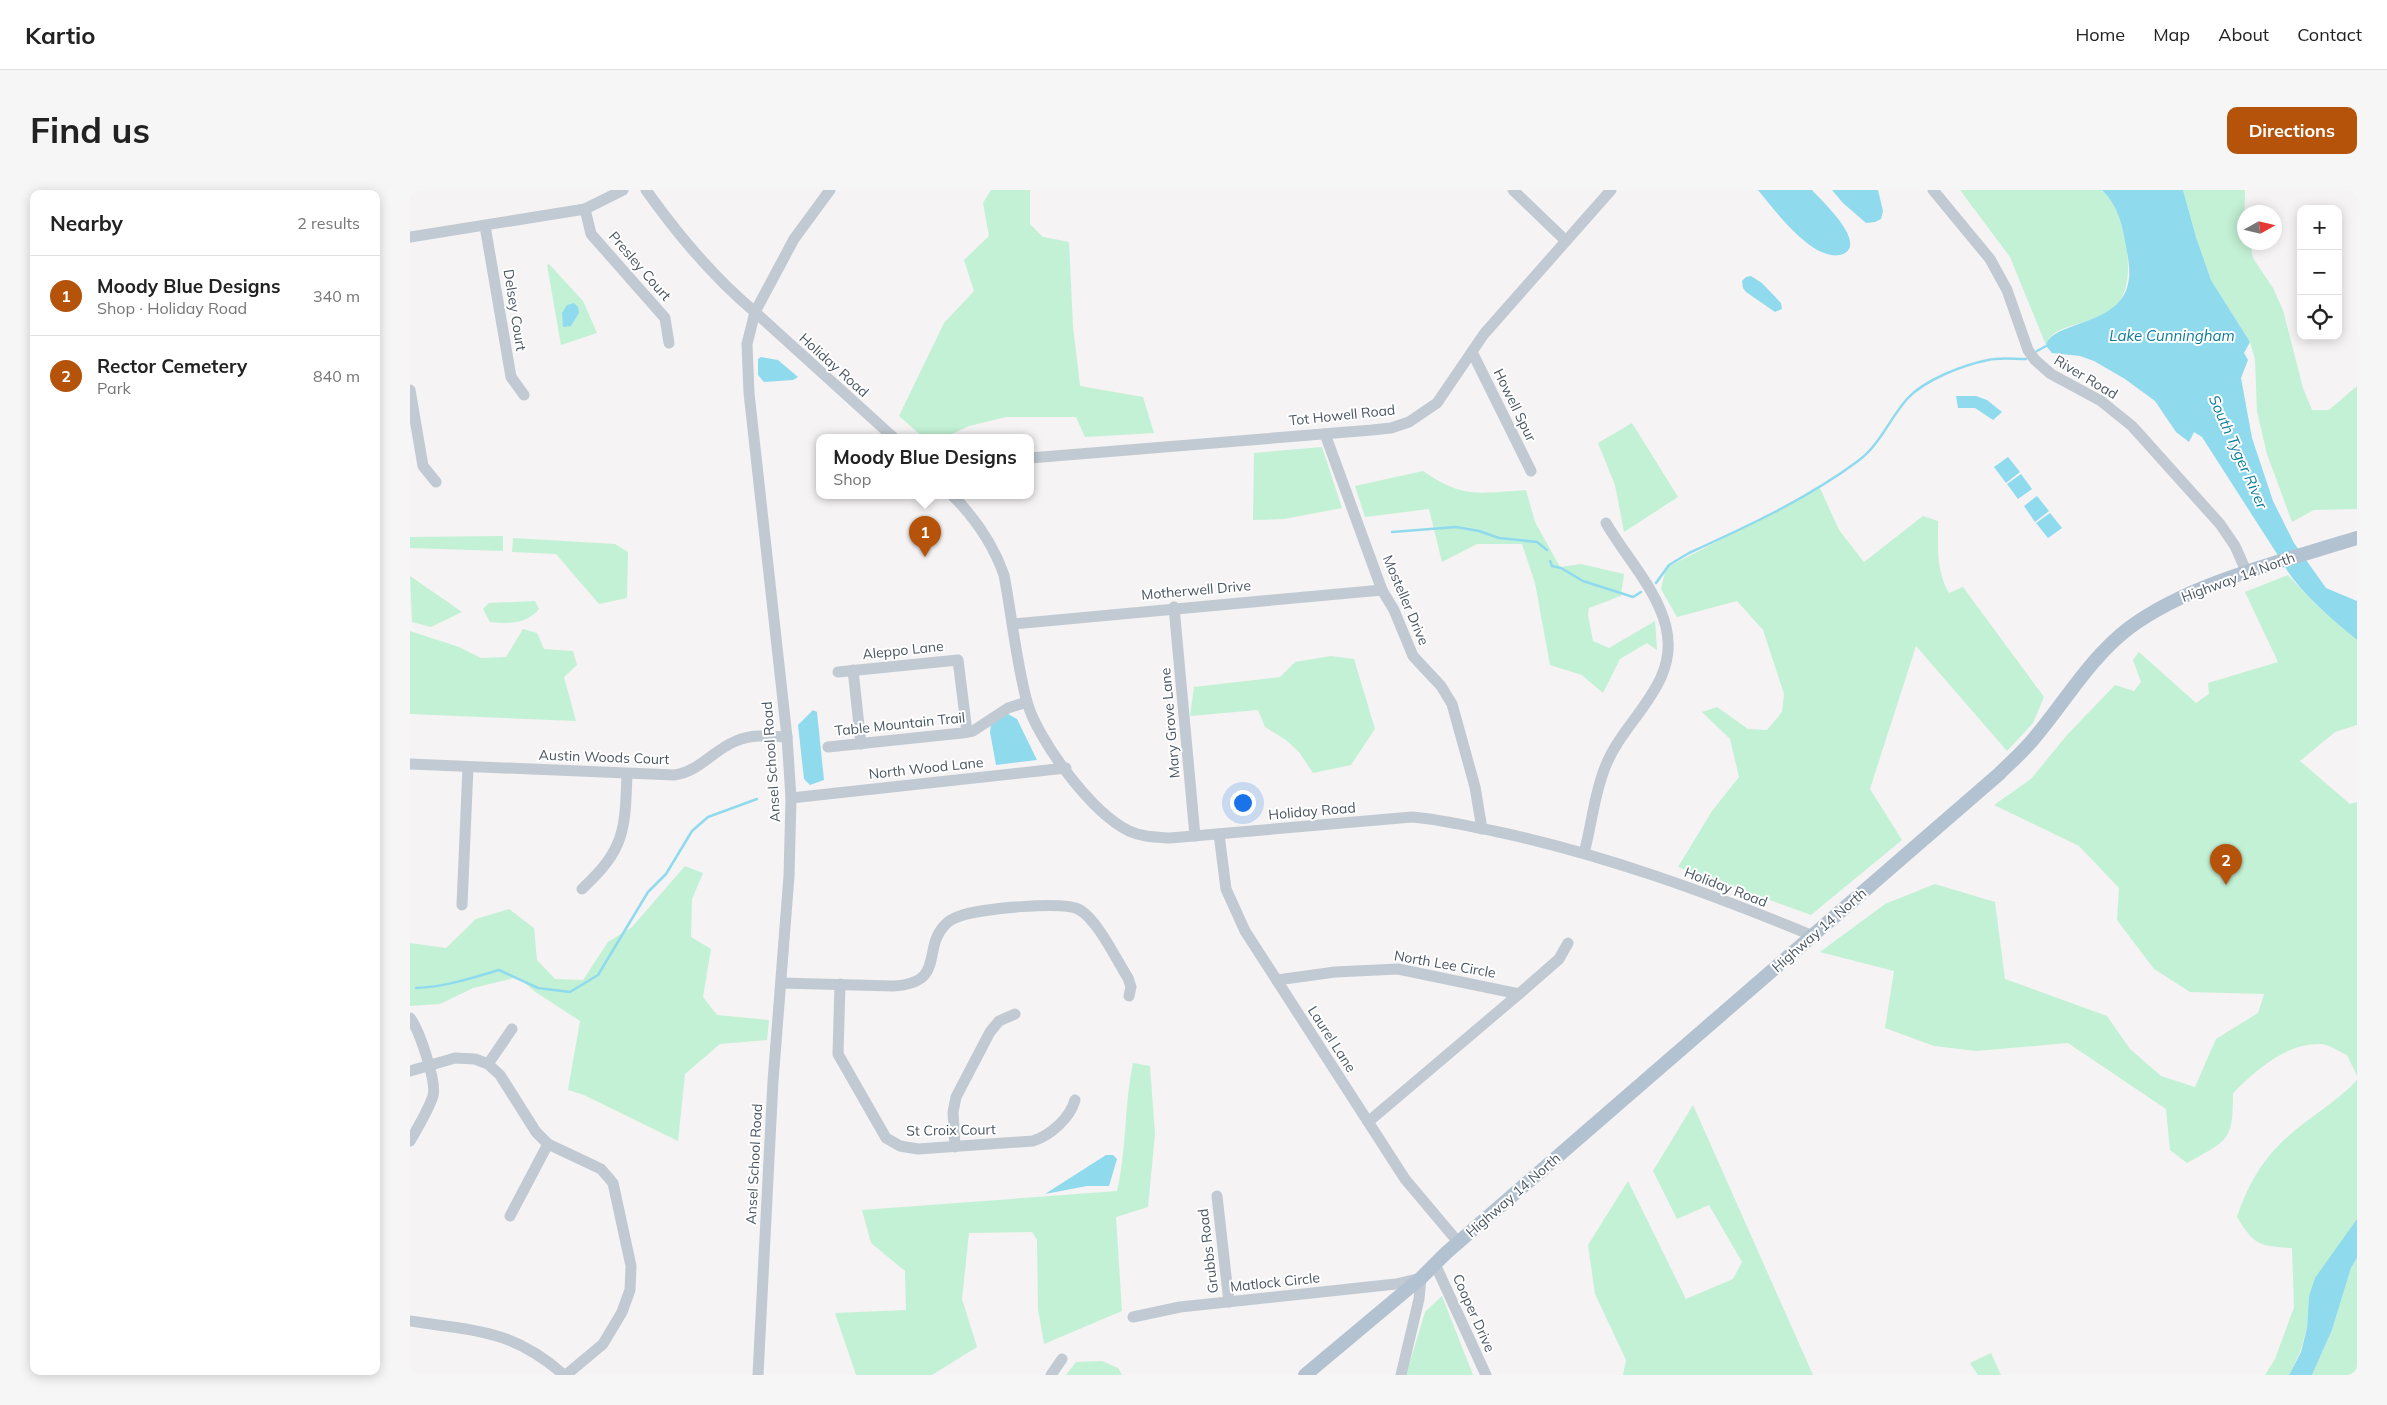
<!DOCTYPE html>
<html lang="en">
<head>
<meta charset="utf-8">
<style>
  :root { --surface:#fff; --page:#f6f6f6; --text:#222; --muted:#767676; --line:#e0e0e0; --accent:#b45309 }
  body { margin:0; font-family:Mulish,sans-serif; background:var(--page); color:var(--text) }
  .controls { position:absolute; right:15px; top:15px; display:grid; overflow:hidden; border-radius:10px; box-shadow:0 2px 12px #0003 }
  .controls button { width:45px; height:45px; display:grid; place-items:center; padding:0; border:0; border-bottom:1px solid var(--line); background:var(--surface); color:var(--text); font:25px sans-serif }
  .compass { position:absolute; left:1827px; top:15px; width:45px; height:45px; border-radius:50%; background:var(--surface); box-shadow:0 2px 12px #0003; rotate:82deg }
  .you { position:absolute; left:832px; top:612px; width:18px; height:18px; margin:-12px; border:4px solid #fff; border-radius:50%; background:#1a73e8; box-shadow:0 0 0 8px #1a73e833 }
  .badge { display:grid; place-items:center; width:32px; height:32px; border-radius:50%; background:var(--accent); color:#fff; font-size:16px; font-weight:700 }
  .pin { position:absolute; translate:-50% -41px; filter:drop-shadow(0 1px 2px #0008) }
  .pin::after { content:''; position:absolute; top:26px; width:18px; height:15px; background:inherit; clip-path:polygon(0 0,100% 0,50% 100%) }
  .popup { position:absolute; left:406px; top:244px; width:218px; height:65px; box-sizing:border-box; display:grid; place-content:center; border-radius:10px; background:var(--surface); filter:drop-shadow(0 1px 4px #0005); font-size:16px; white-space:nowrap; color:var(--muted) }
  .popup b { font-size:19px; color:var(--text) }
  .popup::after { content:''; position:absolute; left:50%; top:100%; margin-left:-10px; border:10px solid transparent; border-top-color:var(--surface) }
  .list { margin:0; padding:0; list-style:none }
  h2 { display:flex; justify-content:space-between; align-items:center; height:65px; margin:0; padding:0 20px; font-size:21px }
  h2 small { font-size:16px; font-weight:400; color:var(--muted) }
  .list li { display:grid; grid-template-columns:32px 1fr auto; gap:15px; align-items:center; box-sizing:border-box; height:80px; padding:0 20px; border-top:1px solid var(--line) }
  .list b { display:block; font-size:19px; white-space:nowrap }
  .list p { margin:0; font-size:16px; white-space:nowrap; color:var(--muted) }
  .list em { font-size:16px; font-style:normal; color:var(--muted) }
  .icon { flex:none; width:28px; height:28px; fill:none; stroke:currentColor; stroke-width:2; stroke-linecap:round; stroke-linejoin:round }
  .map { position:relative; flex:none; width:1947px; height:1185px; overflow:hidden; border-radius:10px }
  header { display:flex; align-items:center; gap:30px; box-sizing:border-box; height:70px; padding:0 25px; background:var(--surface); border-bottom:1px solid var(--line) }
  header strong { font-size:24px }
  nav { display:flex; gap:28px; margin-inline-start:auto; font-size:18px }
  .intro { display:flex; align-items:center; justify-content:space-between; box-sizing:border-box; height:120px; padding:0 30px }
  h1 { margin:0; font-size:35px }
  .button { padding:12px 22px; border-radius:10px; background:var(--accent); color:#fff; font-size:18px; font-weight:700 }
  main { display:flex; gap:30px; padding:0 30px }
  aside { flex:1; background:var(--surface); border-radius:10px; box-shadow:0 2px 12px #0003 }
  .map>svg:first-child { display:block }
  .green { fill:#c3f1d5 }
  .water { fill:#90daee }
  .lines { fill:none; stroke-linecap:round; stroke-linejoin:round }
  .stream { stroke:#90daee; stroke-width:2.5 }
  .minor { stroke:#c1cad2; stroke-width:11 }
  .major { stroke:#b3c2d1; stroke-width:14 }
  .labels { text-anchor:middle; stroke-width:4; stroke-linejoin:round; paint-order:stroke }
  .street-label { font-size:14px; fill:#4a5661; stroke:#fff }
  .water-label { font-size:15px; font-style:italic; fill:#0c7c9b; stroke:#fff }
</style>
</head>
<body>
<header>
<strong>Kartio</strong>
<nav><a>Home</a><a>Map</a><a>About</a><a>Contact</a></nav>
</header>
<div class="intro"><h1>Find us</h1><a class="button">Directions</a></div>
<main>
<aside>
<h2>Nearby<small>2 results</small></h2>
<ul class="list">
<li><span class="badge">1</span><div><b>Moody Blue Designs</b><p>Shop · Holiday Road</p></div><em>340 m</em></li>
<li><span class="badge">2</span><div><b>Rector Cemetery</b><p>Park</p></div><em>840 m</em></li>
</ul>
</aside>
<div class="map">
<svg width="1947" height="1185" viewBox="0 0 1947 1185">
  <rect width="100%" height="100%" fill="#f5f3f3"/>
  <g class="green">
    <polygon points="581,0 620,0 620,34 633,47 659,52 663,136 670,196 733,207 744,243 675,247 666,227 596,227 559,236 533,248 514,248 489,226 534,133 564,101 554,70 579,46 573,13"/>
    <path d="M1550,0H1692C1708,16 1712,34 1716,55C1732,154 1648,118 1636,155L1600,67Z"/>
    <polygon points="1773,0 1835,0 1834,52 1840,53 1843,68 1863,98 1873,120 1893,198 1902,220 1919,220 1947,196 1947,319 1904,320 1882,332 1857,264 1847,222 1845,169 1840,152 1801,90 1786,47"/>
    <polygon points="139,74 173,111 187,143 151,155 137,75"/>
    <polygon points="1222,233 1268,307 1214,342 1205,295 1188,253"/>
    <polygon points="912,257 932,318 874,329 843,330 844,263"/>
    <path d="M1013,281C1053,309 1070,303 1116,300L1125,332L1150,377L1171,374L1214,384L1211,406L1179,418L1178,425L1183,451L1199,458L1245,431L1247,460L1237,453L1210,469L1193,503L1172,485L1140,475L1125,393L1112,354H1067L1032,372L1019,319L955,327L945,296Z"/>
    <path d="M1410,298L1429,340L1454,372L1513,326L1528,331C1528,355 1526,382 1539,403L1553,397L1634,507L1623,533L1597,561L1506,456L1460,599L1492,650L1401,725L1268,677L1302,621L1329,587L1320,549L1292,522L1307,517L1338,539L1357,540L1372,522L1374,504L1353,440L1327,411L1267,427L1251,399L1256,378Z"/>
    <polygon points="93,346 93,361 0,358 0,347"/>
    <polygon points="103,348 205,354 218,362 217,408 189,414 146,364 102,362"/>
    <path d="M1878,385L1905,414L1947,450V535L1925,542L1890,571L1940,614L1947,612V886L1937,865C1930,862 1920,855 1912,854C1877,852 1846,880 1823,903C1823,952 1818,950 1777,973L1760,960L1756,919L1658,853L1566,861L1524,856L1475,838L1484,781L1410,762L1475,714L1525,694L1585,712L1595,789L1697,826L1720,859L1751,886L1785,897L1806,849L1848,823L1854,804L1780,802L1744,779L1707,730L1709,698L1669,656L1584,615L1621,589L1657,545L1705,495L1724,501L1731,492L1723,470L1729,462L1786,513L1799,504L1798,493L1868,472L1835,402Z"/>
    <polygon points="0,386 52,422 21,437 2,432"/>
    <path d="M125,411L129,419C117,434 98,434 80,432L73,419L79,413Z"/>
    <polygon points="113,439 127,443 134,459 163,461 167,475 154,487 166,531 0,524 0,441 49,457 71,468 96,467"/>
    <polygon points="921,466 944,469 965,539 941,575 903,583 889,562 876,550 855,537 848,520 780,526 784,497 870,487 885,472"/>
    <polygon points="275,676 293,683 282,709 281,747 301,759 293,807 307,825 359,830 357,850 310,854 275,884 268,951 174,905 158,900 170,831 124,801 108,787 63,798 30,814 0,816 0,753 36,758 66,729 99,719 124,738 127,770 145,789 173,790 198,752 222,737"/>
    <path d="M723,873L740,876L745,944L738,1017L706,1027L712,1121L634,1154L628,1119L627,1050L622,1042L559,1043L552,1109L567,1157L522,1185H446L425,1123L496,1120L495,1081L461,1053L452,1020L707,1001C717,959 714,915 723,873Z"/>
    <path d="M1947,890V1029L1899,1106L1897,1138L1890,1162L1879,1185H1855L1865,1169L1884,1117L1882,1058C1849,1056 1845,1056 1827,1027C1836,999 1850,973 1872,952C1895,929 1925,914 1947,890Z"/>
    <polygon points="1283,915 1403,1185 1213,1185 1216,1170 1185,1104 1178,1055 1218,991 1276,1109 1323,1089 1332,1072 1299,1015 1267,1029 1243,981"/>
    <polygon points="1947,1068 1947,1185 1902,1185 1922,1140 1941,1078"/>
    <polygon points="1032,1106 1063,1185 996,1185 1015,1122"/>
    <polygon points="1581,1163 1591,1185 1568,1185 1560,1173"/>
    <polygon points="692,1171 708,1178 712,1185 656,1185 666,1172"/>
  </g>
  <g class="water">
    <path d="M1348,0H1402C1411,10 1458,53 1433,64C1424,68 1412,63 1404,58C1381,42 1365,21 1348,0Z"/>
    <polygon points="1422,0 1468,0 1473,21 1471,29 1465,32 1456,33 1433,13"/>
    <path d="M1692,0H1773L1786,47L1801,90L1840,152L1834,163L1838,170L1831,188L1842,248L1863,311L1884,353L1916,398L1947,411V450C1917,425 1887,401 1869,367L1792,247L1784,242L1779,252L1766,242L1745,211L1715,189L1684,171L1670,166L1642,163L1636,156C1640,131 1709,137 1718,94C1721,82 1718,68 1716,56C1712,34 1708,16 1692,0Z"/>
    <polygon points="1341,86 1352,93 1371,113 1372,119 1365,122 1336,102 1333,98 1332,91 1336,87"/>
    <polygon points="164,113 168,117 169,123 161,136 153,137 152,123 157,115"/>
    <polygon points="351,167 368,170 388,187 383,190 354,192 348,185 348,169"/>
    <polygon points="1566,206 1577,210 1592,222 1583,230 1565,218 1548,218 1546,206"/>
    <polygon points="1598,267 1610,282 1596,293 1584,277"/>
    <polygon points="1611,284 1622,299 1608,309 1597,294"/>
    <polygon points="1627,306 1639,321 1625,332 1614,316"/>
    <polygon points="1640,323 1652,338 1638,348 1626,333"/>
    <polygon points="403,520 407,522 414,590 400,595 394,589 388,535"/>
    <polygon points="598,524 607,529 627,570 586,575 580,542 581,534"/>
    <polygon points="696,965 703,965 707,969 699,996 677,996 635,1004"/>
    <polygon points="1947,1029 1947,1068 1941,1078 1922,1140 1902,1185 1879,1185 1891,1162 1897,1138 1899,1106 1905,1088"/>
  </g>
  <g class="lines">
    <g class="stream">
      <polyline points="1627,161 1636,156"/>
      <polyline points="982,342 1046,337 1069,341 1089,348 1127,352 1137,360"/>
      <polyline points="1140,371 1142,376 1151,378 1173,391 1223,407 1231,402"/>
      <path d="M1246,393L1259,375L1279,363C1336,337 1397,309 1448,271C1470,255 1480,228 1497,209C1514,190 1553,175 1578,170C1589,167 1604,169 1616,169"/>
      <path d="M6,798C35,797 62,788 89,780L128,798L160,802L188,785L238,702L256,684L282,641L298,627L347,609"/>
    </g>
    <g class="minor">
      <path d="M236,0C268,45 303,87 345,122L337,154L339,203L377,547L381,608L379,686L363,891L348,1185"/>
      <polyline points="420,0 384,49 345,122 484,248"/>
      <polyline points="1103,0 1156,51"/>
      <polyline points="1523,0 1580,69 1597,100 1618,160 1625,170 1641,184 1691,211 1722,236 1810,334 1825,356 1837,383"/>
      <polyline points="175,19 181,44 255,128 259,153"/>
      <polyline points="75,36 101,187 114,205"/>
      <polyline points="0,47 175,19 213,0"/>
      <polyline points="1062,162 1121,281"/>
      <polyline points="0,200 13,276 26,292"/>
      <polyline points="915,244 972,400 984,420 1003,466 1031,496 1042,514 1065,597 1072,639"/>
      <polyline points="620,268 962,240 981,238 999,232 1027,213 1074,144 1201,0"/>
      <path d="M543,306C566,329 583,354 594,385C602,427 606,471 617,512C628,551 682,623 719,641C732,647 745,647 760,648L1002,627C1029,629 1057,636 1084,641C1193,664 1299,703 1401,745"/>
      <polyline points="764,417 785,646"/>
      <polyline points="603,434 972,400"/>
      <polyline points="443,480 451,554"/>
      <polyline points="428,482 548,470 557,542"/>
      <polyline points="418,557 552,543 563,541 598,518 617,512"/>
      <path d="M0,574L264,585C289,582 303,560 326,551C342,544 360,546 377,547"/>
      <polyline points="381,608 656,578"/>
      <polyline points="809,644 816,699 835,741 995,989 1048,1052"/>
      <path d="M1174,663C1182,634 1184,603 1196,575C1215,528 1270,494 1256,437C1247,399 1215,366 1196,333"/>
      <path d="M172,699C215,659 215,641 217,584"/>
      <polyline points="52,715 58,577"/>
      <polyline points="867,790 925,782 988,779 1109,804 1149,769 1158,753"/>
      <path d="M371,793L483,796C536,793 512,760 534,736C538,731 544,728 550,726C569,719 654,710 670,720C688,731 706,769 718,788L721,797L719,806"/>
      <path d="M430,794L428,864L476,948L490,956L508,959L623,951C641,945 660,928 665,910"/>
      <path d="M0,828C9,839 27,892 23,906C18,921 8,937 0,951"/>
      <polyline points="78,874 102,839"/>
      <polyline points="0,881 45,868 65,869 78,874 90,885 126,942 138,954 191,979 203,993 221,1076 220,1100 212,1122 193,1154 156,1185"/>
      <polyline points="958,932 1109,804"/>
      <polyline points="545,957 543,922 546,907 580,842 589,831 605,824"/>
      <polyline points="807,1006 819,1112"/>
      <polyline points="100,1026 138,954"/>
      <polyline points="1025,1074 1076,1185"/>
      <polyline points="723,1127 770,1117 986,1094 1011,1088 1009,1109 991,1185"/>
      <path d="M0,1131C65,1141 102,1139 154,1185"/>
      <polyline points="641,1185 652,1169"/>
    </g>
    <path class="major" d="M895,1185L1011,1088L1036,1063L1589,584C1601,572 1615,560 1626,546C1656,510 1681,467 1719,438C1781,392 1874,371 1947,348"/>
  </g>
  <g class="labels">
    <g class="street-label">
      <text transform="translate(230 76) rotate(49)" y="5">Presley Court</text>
      <text transform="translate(105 120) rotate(81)" y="5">Delsey Court</text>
      <text transform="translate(424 175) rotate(42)" y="5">Holiday Road</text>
      <text transform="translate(1676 187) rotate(31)" y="5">River Road</text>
      <text transform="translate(1105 215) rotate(64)" y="5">Howell Spur</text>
      <text transform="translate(932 225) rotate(-6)" y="5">Tot Howell Road</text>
      <text transform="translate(1828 387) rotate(-20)" y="5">Highway 14 North</text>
      <text transform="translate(786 400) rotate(-5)" y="5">Motherwell Drive</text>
      <text transform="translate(996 410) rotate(67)" y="5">Mosteller Drive</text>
      <text transform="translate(493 460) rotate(-6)" y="5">Aleppo Lane</text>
      <text transform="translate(760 533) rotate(-95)" y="5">Mary Grove Lane</text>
      <text transform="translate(490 534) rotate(-6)" y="5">Table Mountain Trail</text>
      <text transform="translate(194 567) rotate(2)" y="5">Austin Woods Court</text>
      <text transform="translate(361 572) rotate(-94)" y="5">Ansel School Road</text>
      <text transform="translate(516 578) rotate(-6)" y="5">North Wood Lane</text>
      <text transform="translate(902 621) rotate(-5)" y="5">Holiday Road</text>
      <text transform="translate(1316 697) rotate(21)" y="5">Holiday Road</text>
      <text transform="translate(1409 740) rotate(-41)" y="5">Highway 14 North</text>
      <text transform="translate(1035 774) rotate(10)" y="5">North Lee Circle</text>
      <text transform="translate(922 849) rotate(57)" y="5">Laurel Lane</text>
      <text transform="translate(541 940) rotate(-1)" y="5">St Croix Court</text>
      <text transform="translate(344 974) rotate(-87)" y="5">Ansel School Road</text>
      <text transform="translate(1103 1005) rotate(-41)" y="5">Highway 14 North</text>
      <text transform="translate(798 1061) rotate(-97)" y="5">Grubbs Road</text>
      <text transform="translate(865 1092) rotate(-6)" y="5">Matlock Circle</text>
      <text transform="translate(1064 1123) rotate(66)" y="5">Cooper Drive</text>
    </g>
    <g class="water-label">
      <text x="1762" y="151">Lake Cunningham</text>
      <text transform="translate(1828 262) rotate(66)" y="5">South Tyger River</text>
    </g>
  </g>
</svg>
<div class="controls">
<button>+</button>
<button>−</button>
<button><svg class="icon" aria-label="locate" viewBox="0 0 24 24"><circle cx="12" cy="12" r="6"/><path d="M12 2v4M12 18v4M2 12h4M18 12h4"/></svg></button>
</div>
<svg class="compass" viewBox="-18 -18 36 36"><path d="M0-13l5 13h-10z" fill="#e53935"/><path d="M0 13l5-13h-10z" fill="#767676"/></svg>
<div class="you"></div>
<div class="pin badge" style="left:515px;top:367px">1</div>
<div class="popup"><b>Moody Blue Designs</b>Shop</div>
<div class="pin badge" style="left:1816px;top:695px">2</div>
</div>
</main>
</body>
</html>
